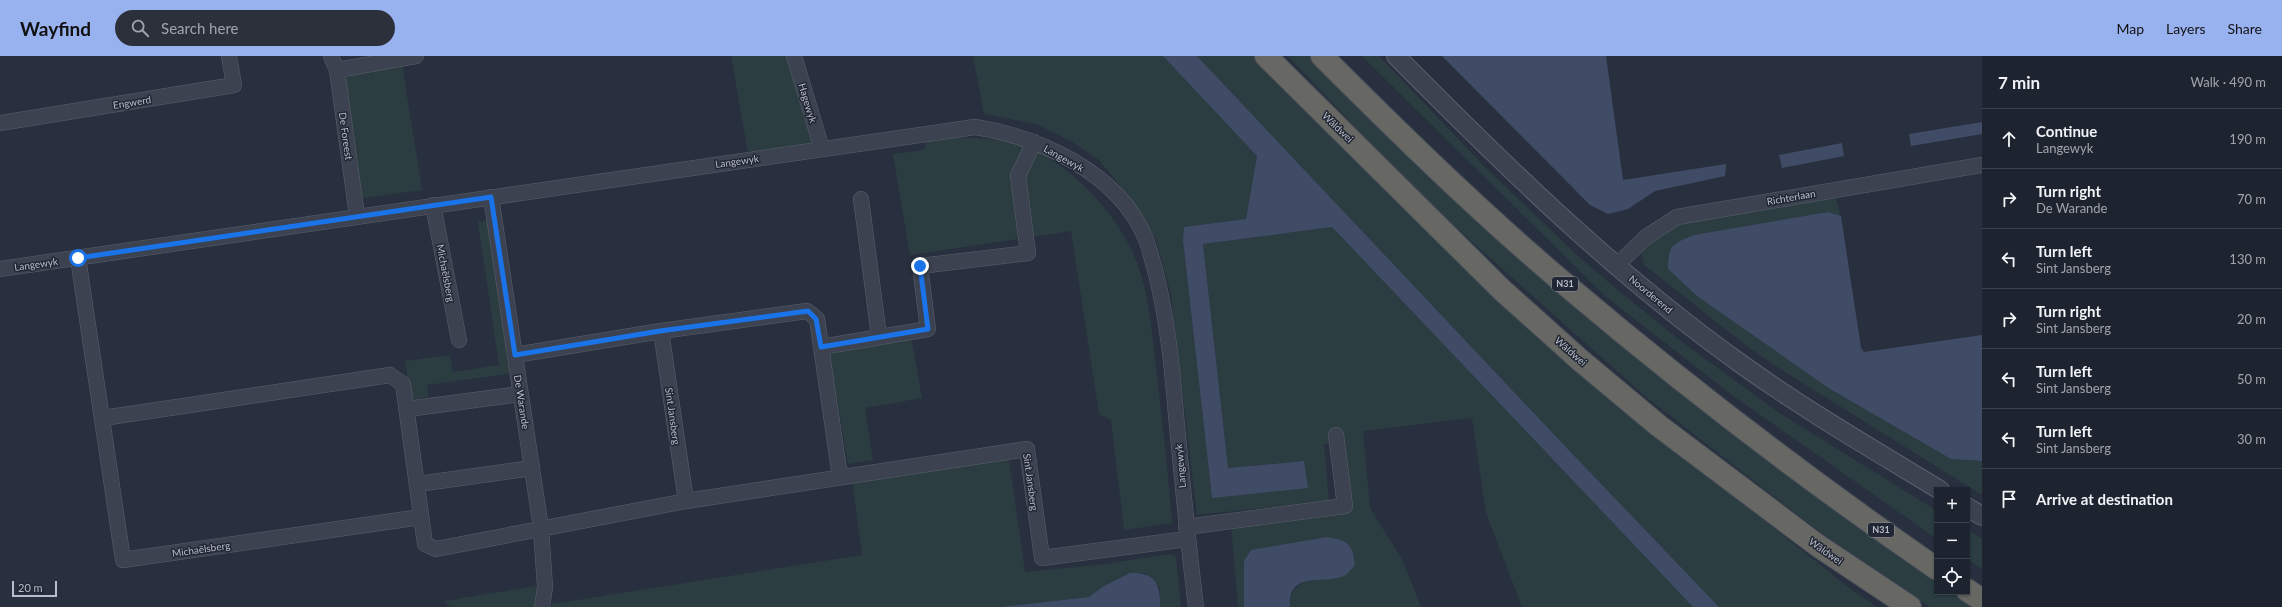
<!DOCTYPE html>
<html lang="en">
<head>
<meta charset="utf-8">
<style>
  :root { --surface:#1e242f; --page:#2b303b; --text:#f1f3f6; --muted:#a1a4aa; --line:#3c414b; --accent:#98b1ef }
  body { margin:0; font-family:Lato,sans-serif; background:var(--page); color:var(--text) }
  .controls { position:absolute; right:12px; bottom:12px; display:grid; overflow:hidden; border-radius:0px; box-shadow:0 1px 3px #0004 }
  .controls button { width:36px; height:36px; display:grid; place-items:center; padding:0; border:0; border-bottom:1px solid var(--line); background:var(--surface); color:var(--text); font:20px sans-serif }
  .scale { position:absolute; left:12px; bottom:10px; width:45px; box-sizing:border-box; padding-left:4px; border:2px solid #b9bdc9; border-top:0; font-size:11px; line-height:14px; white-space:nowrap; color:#b9bdc9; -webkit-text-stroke:3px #212734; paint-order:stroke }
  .stop { position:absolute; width:12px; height:12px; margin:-9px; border:3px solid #1a73e8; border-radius:50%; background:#fff }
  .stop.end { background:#1a73e8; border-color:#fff; box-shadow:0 1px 4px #0008 }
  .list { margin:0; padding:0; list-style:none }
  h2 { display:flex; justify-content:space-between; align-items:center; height:52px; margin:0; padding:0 16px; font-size:17px }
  h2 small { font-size:13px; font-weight:400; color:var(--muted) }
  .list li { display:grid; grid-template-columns:26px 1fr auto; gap:12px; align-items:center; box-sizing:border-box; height:60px; padding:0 16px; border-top:1px solid var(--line) }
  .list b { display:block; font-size:15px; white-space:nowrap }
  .list p { margin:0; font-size:13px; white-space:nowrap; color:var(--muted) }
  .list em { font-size:13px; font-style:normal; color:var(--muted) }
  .icon { flex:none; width:22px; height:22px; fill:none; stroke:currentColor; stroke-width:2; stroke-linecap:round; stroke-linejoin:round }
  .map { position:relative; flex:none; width:1982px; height:551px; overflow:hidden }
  header { display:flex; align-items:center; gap:24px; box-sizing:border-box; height:56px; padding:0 20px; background:var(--accent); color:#111 }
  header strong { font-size:19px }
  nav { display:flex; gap:22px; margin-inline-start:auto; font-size:14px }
  .search { width:280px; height:36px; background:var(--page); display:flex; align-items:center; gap:10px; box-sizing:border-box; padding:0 14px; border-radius:22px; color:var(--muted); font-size:15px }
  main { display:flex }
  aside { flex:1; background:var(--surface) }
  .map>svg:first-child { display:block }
  .green { fill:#2b3d41 }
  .water { fill:#404c66 }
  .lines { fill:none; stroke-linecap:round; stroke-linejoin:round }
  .minor-casing { stroke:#5a606c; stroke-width:16 }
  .tertiary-casing { stroke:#5a606c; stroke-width:20 }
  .trunk-casing { stroke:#474d59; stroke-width:24 }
  .minor { stroke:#3c424f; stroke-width:15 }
  .tertiary { stroke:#3c424f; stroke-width:18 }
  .trunk { stroke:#676764; stroke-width:22 }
  .route { stroke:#1a73e8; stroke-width:5 }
  .labels { text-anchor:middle; stroke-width:3; stroke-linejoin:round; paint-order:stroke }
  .shield { fill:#212734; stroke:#8b909c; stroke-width:1 }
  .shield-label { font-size:9px; font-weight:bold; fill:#b9bdc9 }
  .street-label { font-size:10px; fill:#b9bdc9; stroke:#212734 }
</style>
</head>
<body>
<header>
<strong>Wayfind</strong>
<div class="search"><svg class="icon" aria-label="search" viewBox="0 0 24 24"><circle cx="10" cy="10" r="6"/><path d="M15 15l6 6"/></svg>Search here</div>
<nav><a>Map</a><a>Layers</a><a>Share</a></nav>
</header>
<main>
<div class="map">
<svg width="1982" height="551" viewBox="0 0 1982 551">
  <rect width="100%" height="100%" fill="#28303f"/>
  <g class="green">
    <polygon points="731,0 788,0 814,87 748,96"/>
    <path d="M973,0H1163L1257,100L1246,163L1184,171L1183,184L1212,442L1304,405L1228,412L1203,188L1332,171L1693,551H1522L1486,457L1472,362L1363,375L1370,452L1403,505L1421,551H1290C1289,519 1321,523 1345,520L1244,505V551H1238L1231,469L1350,454L1344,386L1324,388L1329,445L1197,459L1171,239L1156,183L1118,127L1099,104L1071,85L1036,68L984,58Z"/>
    <polygon points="1197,0 1257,0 1397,146 1576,316 1852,534 1877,551 1719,551 1564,389"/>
    <polygon points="1288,0 1316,0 1832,447 1882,489 1937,527 1937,536 1950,536 1973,551 1930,551 1820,476 1646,341 1415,135"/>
    <polygon points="1362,0 1379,0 1484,110 1578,200 1614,231 1686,289 1781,358 1937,455 1937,483 1732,339 1605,240"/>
    <polygon points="402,9 422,134 363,142 358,131 344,19"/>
    <path d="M927,82C957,82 991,80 1020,89C1067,103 1115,156 1134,199C1150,237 1152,280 1157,320C1163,369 1168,418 1172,467L1124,474L1111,364L1099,358L1071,175L910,199L893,98L924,94Z"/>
    <path d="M1835,140L1841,160L1828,156L1695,179C1672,188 1668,189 1668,213L1697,240L1830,333L1951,403L1982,405V439L1782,314L1747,290L1644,209L1641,195L1674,169Z"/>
    <polygon points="490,164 513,317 427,329 428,341 411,344 405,305 450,299 453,316 499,309 478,166"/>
    <polygon points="911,281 922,342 865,352 873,404 848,408 829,294"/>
    <polygon points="1004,401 1009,404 1025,516 1105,508 1169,498 1176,501 1181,551 1160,551 1160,532 1153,523 1144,517 1130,517 1102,531 1089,541 1000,551 551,551 552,548 862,499 852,423"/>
    <polygon points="1967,473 1982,483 1982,513 1967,503"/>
    <polygon points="536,530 534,551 450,551 444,545"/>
  </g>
  <g class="water">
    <polygon points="1163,0 1197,0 1564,389 1719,551 1693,551 1332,171 1203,188 1228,412 1304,405 1308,432 1212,442 1183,184 1184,171 1246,163 1257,100"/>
    <polygon points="1442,0 1606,0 1623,124 1726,108 1725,120 1655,135 1628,153 1608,158 1590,149"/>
    <polygon points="1982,66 1982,78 1911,90 1909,78"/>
    <polygon points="1842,87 1844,100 1782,112 1779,99"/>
    <path d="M1828,156L1841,160L1861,292L1864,296L1982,279V405L1951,403L1830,333L1697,240L1668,213C1668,189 1672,188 1694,179Z"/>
    <path d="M1327,481C1347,484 1353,488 1355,509C1352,512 1348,518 1344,520C1322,529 1288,514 1290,551H1244V505L1251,494Z"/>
    <path d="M1130,517C1155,516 1161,528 1160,551H1000L1089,541L1102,531Z"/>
  </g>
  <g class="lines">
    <g class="minor-casing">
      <g id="minor">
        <polyline points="331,0 337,14 357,160"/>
        <polyline points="794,0 822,93"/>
        <polyline points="337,14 416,0"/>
        <polyline points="0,67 234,29 229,0"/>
        <polyline points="491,141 541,472 545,531 542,551"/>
        <polyline points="861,143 879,280"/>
        <polyline points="433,149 459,284"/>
        <polyline points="78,202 123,504 421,461"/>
        <polyline points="1617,209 1646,181 1677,161 1982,109"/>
        <path d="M0,213L975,71C1040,81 1118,117 1145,181C1149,190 1151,201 1154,210C1167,259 1172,309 1176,359C1182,423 1188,487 1196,551"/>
        <polyline points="661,275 686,445"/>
        <polyline points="821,291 928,273 920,210 1028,197 1018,120 1034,86"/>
        <polyline points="515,299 661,275 807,255 817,263 840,421"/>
        <polyline points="407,353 520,338"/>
        <polyline points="103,362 390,319 403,328 425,488 436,493 686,445 1027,393 1042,502 1187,483"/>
        <polyline points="418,428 532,412"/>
        <polyline points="1186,471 1345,450 1336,379"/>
      </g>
    </g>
    <g class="tertiary-casing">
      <g id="tertiary">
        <path d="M1396,0C1505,110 1617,220 1744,310C1807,355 1874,394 1940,434"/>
        <polyline points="1967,451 1982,460"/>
      </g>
    </g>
    <g class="trunk-casing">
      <g id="trunk">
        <polyline points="1266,0 1502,234 1580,304 1659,370 1817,489 1910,551"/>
        <path d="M1322,0C1403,81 1485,161 1572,234C1689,333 1811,426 1937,513"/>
        <polyline points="1967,534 1982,544"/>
      </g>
    </g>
    <use href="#minor" class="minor"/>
    <use href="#tertiary" class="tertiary"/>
    <use href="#trunk" class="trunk"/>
  </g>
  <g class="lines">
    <polyline class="route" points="78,202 491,141 515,299 660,275 808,255 816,263 821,291 928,273 920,210"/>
  </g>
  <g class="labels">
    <g class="shield">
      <rect x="1552" y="221" width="26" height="14" rx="3"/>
      <rect x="1868" y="467" width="26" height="14" rx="3"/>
    </g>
    <g class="shield-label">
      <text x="1565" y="231">N31</text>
      <text x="1881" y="477">N31</text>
    </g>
    <g class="street-label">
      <text transform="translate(132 46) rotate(-9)" y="4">Engwerd</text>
      <text transform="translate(808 47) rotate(73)" y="4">Hagewyk</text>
      <text transform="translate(1338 71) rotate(44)" y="4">Wâldwei</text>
      <text transform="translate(346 80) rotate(82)" y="4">De Foreest</text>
      <text transform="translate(1064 102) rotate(29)" y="4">Langewyk</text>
      <text transform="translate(737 105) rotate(-8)" y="4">Langewyk</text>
      <text transform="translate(1791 141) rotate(-10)" y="4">Richterlaan</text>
      <text transform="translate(36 208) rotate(-8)" y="4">Langewyk</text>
      <text transform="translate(446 217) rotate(79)" y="4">Michaëlsberg</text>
      <text transform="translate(1651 238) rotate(40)" y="4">Noorderend</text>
      <text transform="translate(1571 295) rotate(41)" y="4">Wâldwei</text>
      <text transform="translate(522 346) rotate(81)" y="4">De Warande</text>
      <text transform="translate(673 360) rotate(82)" y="4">Sint Jansberg</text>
      <text transform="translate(1180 410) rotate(-95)" y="4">Langewyk</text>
      <text transform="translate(1031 426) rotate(82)" y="4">Sint Jansberg</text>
      <text transform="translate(201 493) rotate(-8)" y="4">Michaëlsberg</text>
      <text transform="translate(1826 495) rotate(35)" y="4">Wâldwei</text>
    </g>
  </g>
</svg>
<div class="controls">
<button>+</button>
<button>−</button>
<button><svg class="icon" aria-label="locate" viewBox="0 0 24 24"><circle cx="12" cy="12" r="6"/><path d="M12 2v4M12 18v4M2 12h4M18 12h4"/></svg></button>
</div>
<div class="scale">20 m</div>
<div class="stop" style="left:78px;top:202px"></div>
<div class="stop end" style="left:920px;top:210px"></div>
</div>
<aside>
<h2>7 min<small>Walk · 490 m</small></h2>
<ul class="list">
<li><svg class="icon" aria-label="ahead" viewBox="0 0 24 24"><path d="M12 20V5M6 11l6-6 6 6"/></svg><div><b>Continue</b><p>Langewyk</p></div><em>190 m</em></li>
<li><svg class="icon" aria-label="right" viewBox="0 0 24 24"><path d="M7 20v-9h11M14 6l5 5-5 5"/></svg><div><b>Turn right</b><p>De Warande</p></div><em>70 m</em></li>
<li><svg class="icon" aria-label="left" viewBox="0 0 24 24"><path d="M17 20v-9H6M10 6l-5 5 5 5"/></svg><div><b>Turn left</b><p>Sint Jansberg</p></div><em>130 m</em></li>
<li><svg class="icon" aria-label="right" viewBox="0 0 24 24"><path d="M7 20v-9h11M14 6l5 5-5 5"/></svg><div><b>Turn right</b><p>Sint Jansberg</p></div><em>20 m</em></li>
<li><svg class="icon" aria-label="left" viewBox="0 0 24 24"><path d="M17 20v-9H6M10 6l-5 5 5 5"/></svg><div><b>Turn left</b><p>Sint Jansberg</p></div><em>50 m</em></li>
<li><svg class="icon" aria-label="left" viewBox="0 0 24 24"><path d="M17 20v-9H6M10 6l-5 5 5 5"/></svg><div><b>Turn left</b><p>Sint Jansberg</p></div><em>30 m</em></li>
<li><svg class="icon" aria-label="arrive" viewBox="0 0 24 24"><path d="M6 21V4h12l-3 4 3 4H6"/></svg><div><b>Arrive at destination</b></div></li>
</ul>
</aside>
</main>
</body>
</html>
